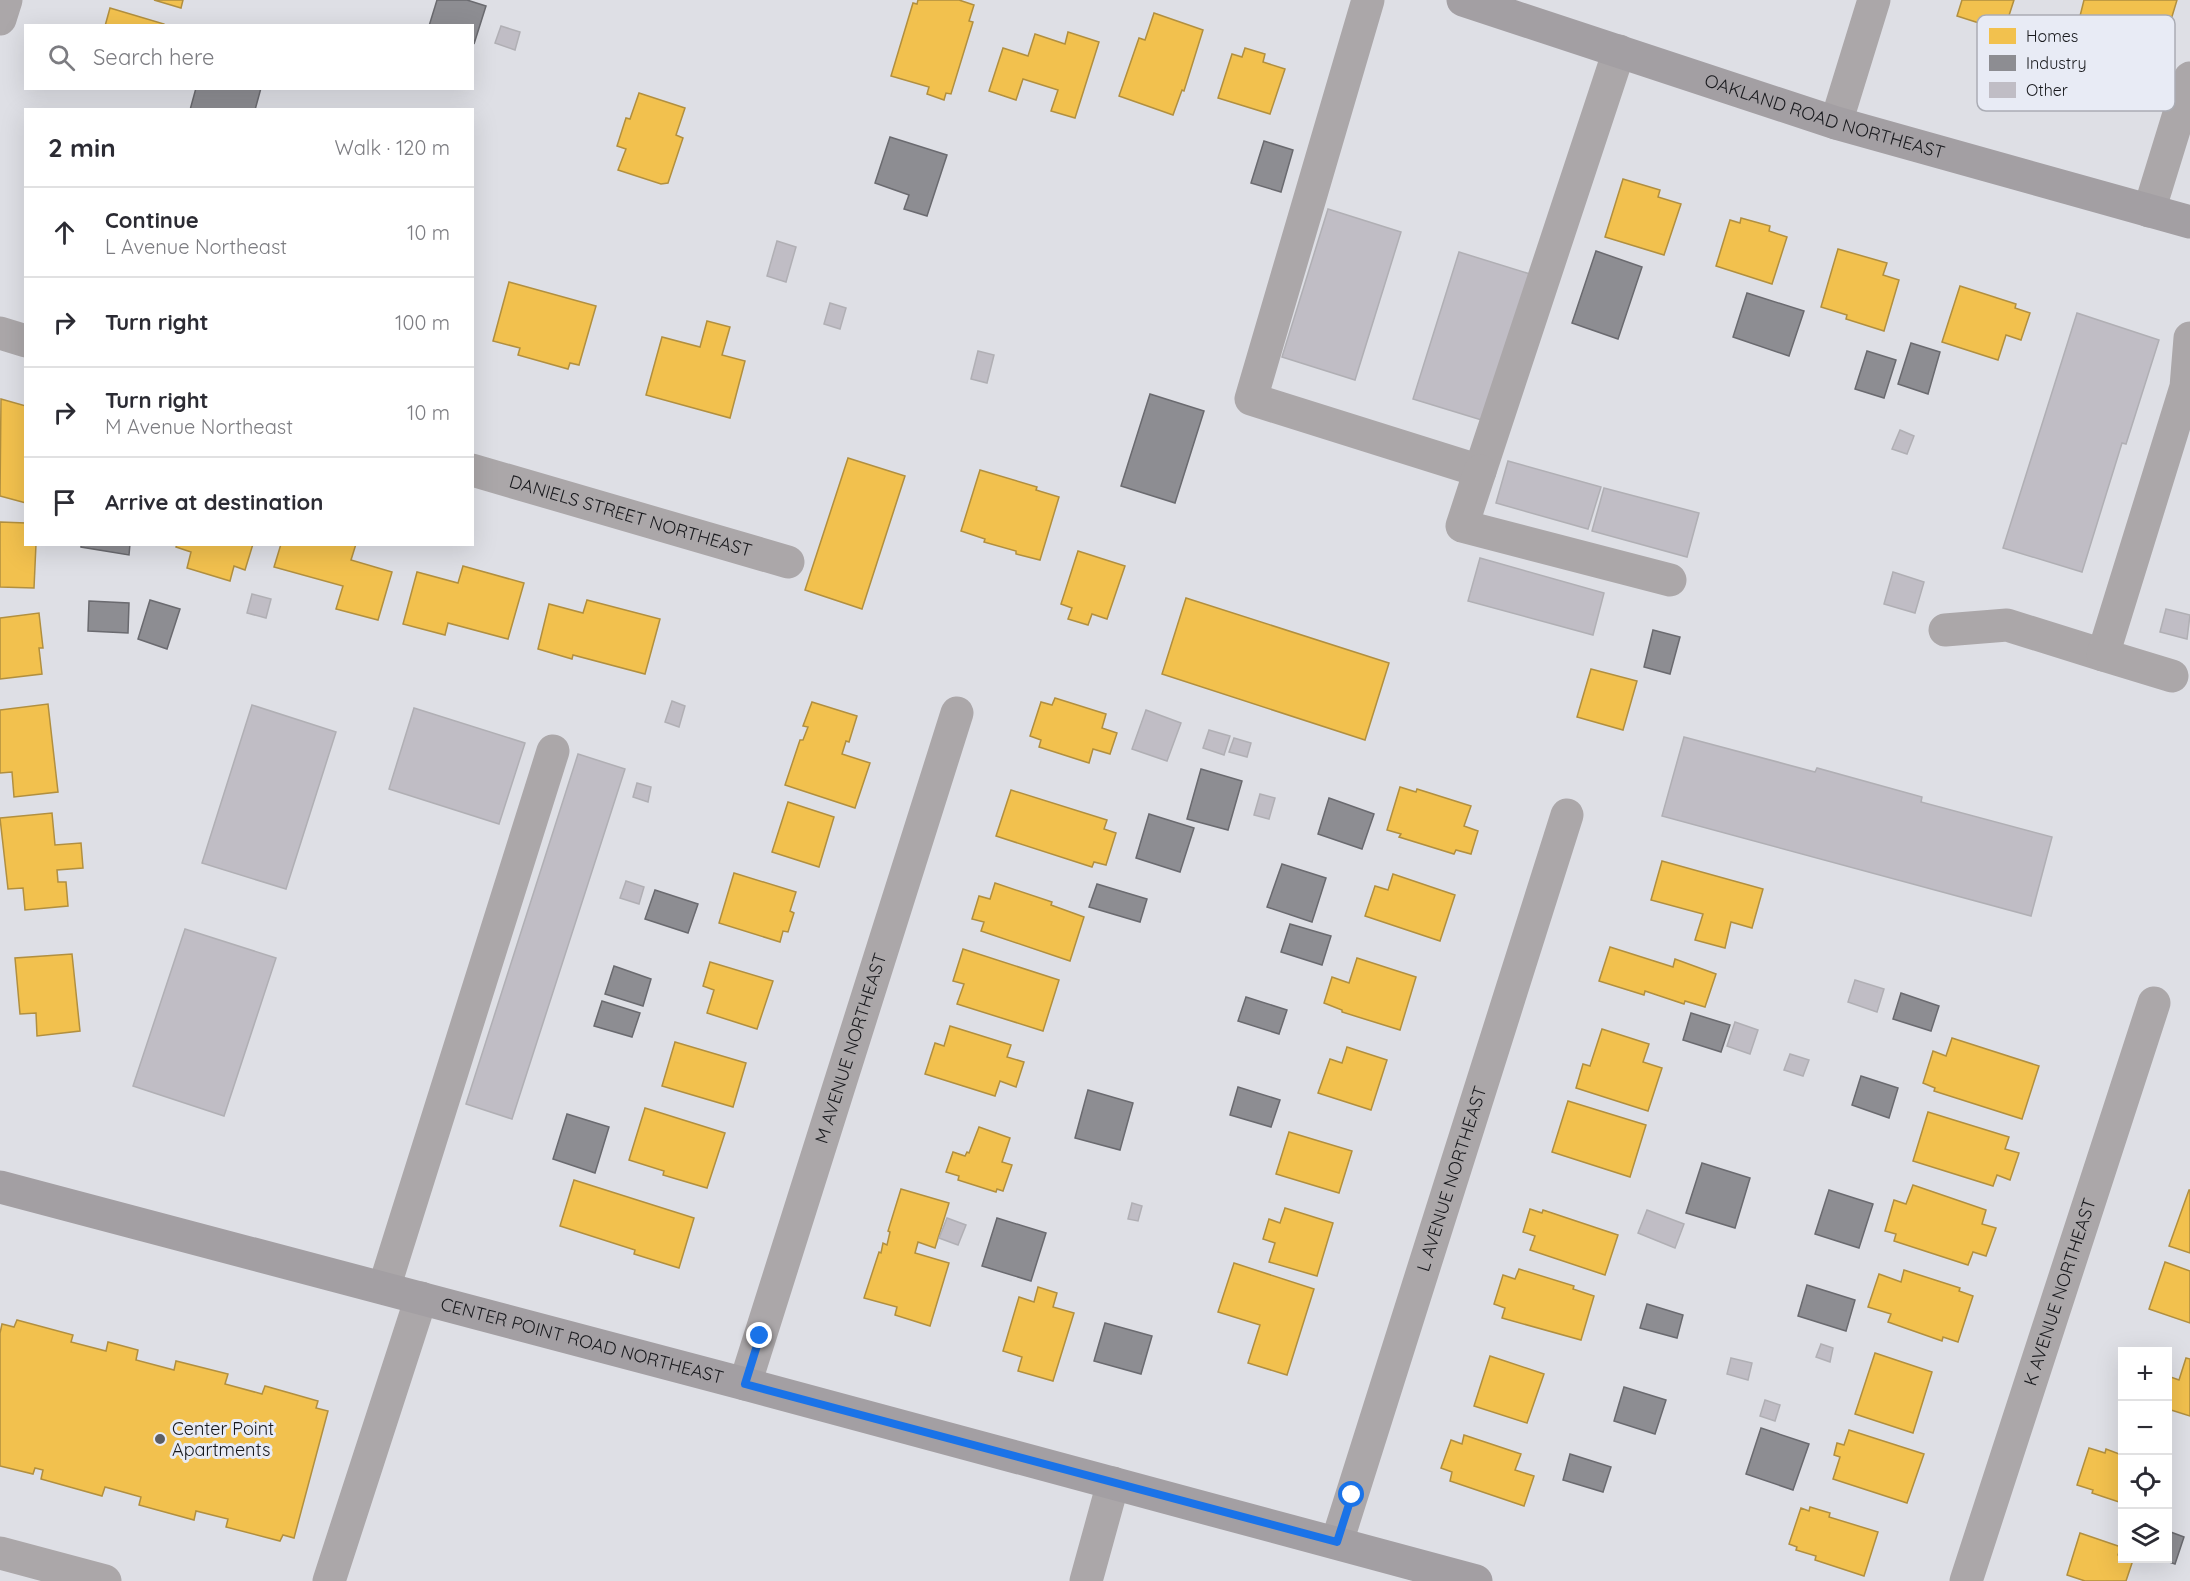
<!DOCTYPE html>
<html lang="en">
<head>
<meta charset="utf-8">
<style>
  :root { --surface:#fff; --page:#f2f2f3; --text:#2b2b33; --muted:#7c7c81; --line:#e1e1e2 }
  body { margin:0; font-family:Quicksand,sans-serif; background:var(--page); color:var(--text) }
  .controls { position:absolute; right:18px; bottom:18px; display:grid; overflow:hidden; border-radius:0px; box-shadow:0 6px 24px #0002 }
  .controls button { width:54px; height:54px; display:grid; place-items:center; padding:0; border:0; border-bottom:2px solid var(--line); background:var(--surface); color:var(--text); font:30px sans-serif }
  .stop { position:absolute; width:18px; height:18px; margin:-14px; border:4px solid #1a73e8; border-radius:50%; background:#fff }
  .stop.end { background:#1a73e8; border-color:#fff; box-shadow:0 2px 6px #0008 }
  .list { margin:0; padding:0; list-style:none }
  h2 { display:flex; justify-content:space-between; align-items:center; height:78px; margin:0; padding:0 24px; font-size:26px }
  h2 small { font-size:20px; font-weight:400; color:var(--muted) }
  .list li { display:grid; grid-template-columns:39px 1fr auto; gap:18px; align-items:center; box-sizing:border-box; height:90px; padding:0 24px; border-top:2px solid var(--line) }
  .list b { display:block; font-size:22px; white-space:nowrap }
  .list p { margin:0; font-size:20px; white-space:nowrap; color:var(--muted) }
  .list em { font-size:20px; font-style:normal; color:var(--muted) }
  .icon { flex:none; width:33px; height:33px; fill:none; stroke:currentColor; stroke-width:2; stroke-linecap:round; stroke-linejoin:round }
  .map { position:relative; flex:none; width:2190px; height:1581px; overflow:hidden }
  .search { position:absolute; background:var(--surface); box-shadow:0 6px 24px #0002; left:24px; top:24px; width:450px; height:66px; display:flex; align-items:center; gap:15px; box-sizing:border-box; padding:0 21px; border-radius:0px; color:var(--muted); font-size:22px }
  .panel { position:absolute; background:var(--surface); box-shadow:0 6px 24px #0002; left:24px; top:108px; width:450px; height:438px; border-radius:0px }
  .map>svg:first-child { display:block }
  .homes { fill:#f2c14e; stroke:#b18f3f; stroke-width:1.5 }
  .industry { fill:#8d8d92; stroke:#6a6a6f; stroke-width:1.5 }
  .building { fill:#c0bdc5; stroke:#b0afb4; stroke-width:1.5 }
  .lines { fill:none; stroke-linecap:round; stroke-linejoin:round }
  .minor { stroke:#aba7a9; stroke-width:33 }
  .major { stroke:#a39fa3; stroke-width:33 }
  .route { stroke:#1a73e8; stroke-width:8 }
  .poi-dot { fill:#5d5e63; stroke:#e8ebf5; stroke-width:2 }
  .labels { text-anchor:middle; stroke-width:6; stroke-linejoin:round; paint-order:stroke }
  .street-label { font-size:18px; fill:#18191d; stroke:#e8ebf5 }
  .poi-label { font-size:18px; fill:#18191d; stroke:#e8ebf5; text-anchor:start }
  .key { fill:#e8ebf5; stroke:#aaacb4; stroke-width:1.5 }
  .key-label { font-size:16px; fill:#18191d }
</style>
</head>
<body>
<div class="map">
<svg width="2190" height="1581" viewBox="0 0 2190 1581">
  <rect width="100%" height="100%" fill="#dedfe5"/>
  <g class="homes">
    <polygon points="154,0 183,0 181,8"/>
    <polygon points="918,0 959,0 974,5 969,21 973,22 951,94 946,93 944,100 927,94 929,87 891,76 913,3 917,4"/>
    <polygon points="1962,0 2014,0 2004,31 1957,16"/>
    <polygon points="2084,0 2177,0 2164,43 2080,16"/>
    <polygon points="110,8 164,24 164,26 105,26"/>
    <polygon points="1154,13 1203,30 1184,91 1182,90 1173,115 1119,96 1139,38 1145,40"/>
    <polygon points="1068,32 1099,42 1075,118 1051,111 1058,90 1023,79 1016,100 989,91 1003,48 1028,56 1035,34 1065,44"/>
    <polygon points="1245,48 1265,54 1263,62 1285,69 1270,114 1218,98 1232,54 1242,57"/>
    <polygon points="639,93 685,108 676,135 683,138 668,183 661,184 618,170 626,149 617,146 626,118 630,119"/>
    <polygon points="1623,179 1660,190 1658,197 1681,204 1664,255 1605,237"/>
    <polygon points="1741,218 1770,226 1769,231 1787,237 1772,284 1716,266 1730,220 1740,223"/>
    <polygon points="1838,249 1887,263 1883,275 1899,280 1884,331 1846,319 1847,315 1821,307"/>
    <polygon points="509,282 596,306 579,365 570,363 568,369 518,355 520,348 493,341"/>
    <polygon points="1960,286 2016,304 2015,308 2030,313 2021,340 2006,335 1998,360 1942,342"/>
    <polygon points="707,321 730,327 722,355 745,361 730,418 646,395 662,337 700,347"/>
    <polygon points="1,399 26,406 26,503 0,496"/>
    <polygon points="848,458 905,476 862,609 805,590"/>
    <polygon points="980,470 1037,487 1036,490 1059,497 1040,560 1016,554 1016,551 984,542 985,539 961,531"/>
    <polygon points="0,522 26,523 26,544 36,544 34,588 0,587"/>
    <polygon points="177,544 253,544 245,570 234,566 230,581 187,568 191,552 176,547"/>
    <polygon points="281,544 356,544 351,560 392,572 378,620 336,609 343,586 274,567"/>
    <polygon points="1078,551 1125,566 1107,619 1092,614 1088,625 1068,619 1072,608 1061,604"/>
    <polygon points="463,566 524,583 508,639 448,623 445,635 403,624 417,572 458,583"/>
    <polygon points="1186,598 1389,663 1365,740 1162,674"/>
    <polygon points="587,600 660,619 645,674 573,655 572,659 538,649 549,604 583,613"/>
    <polygon points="39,613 43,648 39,648 42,674 0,679 0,618"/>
    <polygon points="1591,669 1637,681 1623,730 1577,717"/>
    <polygon points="1055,698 1106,714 1102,728 1117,733 1110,754 1093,749 1089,763 1039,747 1041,740 1030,736 1041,702 1052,705"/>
    <polygon points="812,702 857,716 849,742 846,741 842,754 870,763 855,808 785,785 800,740 803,740 808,727 803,726"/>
    <polygon points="48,704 58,792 14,797 12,772 0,773 0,710"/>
    <polygon points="1400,787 1416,792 1417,789 1471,806 1464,826 1478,831 1471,854 1456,850 1454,854 1399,837 1401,834 1387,830"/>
    <polygon points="1011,790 1107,820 1104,829 1116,833 1106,865 1094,862 1092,867 996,836"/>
    <polygon points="788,802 834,817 819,867 772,852"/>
    <polygon points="52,813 55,845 81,843 83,868 57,870 58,882 66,882 68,906 25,910 23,888 8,889 0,818"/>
    <polygon points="1662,861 1763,889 1752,928 1731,922 1725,948 1695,940 1703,914 1651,900"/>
    <polygon points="734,873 796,892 790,911 794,913 788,932 783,931 780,942 719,923"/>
    <polygon points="1393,874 1455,895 1440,941 1365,916 1375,886 1388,890"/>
    <polygon points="995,883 1052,902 1051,905 1084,917 1070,961 981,931 984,922 972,919 979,896 990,899"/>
    <polygon points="1610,947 1673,967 1675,959 1716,974 1705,1007 1685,1001 1684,1004 1645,991 1644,995 1599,981"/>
    <polygon points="963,949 1059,980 1043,1031 957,1004 964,984 953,981"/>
    <polygon points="72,954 80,1031 37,1036 36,1013 20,1014 15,958"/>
    <polygon points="1357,958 1416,977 1400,1030 1342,1012 1342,1010 1324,1003 1332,977 1349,983"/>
    <polygon points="710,962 773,981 757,1029 707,1013 714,990 703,986"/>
    <polygon points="950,1026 1011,1045 1007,1057 1024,1062 1016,1087 1000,1081 995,1096 925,1074 935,1043 944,1046"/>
    <polygon points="1602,1029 1649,1044 1643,1062 1662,1068 1648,1111 1576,1088 1583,1064 1590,1066"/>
    <polygon points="1952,1038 2039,1066 2022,1119 1934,1091 1935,1088 1923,1083 1933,1051 1946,1056"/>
    <polygon points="675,1042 746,1063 733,1107 662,1086"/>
    <polygon points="1347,1047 1387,1060 1371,1110 1318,1093 1330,1059 1342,1063"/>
    <polygon points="1568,1101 1646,1125 1630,1177 1552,1152"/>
    <polygon points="645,1108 725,1133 707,1188 663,1175 664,1171 629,1160"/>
    <polygon points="1928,1112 2009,1137 2005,1149 2019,1153 2010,1180 1997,1175 1993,1186 1913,1161"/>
    <polygon points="979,1127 1010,1138 1002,1162 1012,1165 1003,1191 997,1189 996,1192 958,1180 959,1176 946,1172 953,1152 965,1156 967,1152 969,1153"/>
    <polygon points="1289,1132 1352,1151 1339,1193 1276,1174"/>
    <polygon points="574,1180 694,1218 679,1268 634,1254 635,1250 560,1226"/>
    <polygon points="1913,1185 1986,1210 1982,1224 1996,1228 1986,1256 1973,1252 1968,1265 1894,1241 1896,1234 1885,1231 1894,1200 1906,1204"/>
    <polygon points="901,1189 949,1203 935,1248 918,1242 915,1253 949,1263 930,1326 895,1315 897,1307 864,1298 879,1252 881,1253 883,1243 887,1245 890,1232 888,1231"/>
    <polygon points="2189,1190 2190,1190 2190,1253 2169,1246"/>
    <polygon points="1285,1208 1333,1223 1317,1276 1269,1262 1275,1243 1263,1239 1269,1219 1280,1223"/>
    <polygon points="1530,1209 1542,1213 1543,1210 1618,1235 1605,1275 1530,1250 1535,1236 1523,1232"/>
    <polygon points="2165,1262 2190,1271 2190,1323 2149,1309"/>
    <polygon points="1234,1263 1314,1289 1287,1375 1248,1363 1260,1325 1218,1312"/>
    <polygon points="1519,1269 1574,1286 1573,1289 1594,1296 1581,1340 1502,1318 1505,1308 1494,1304 1503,1275 1515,1279"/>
    <polygon points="1904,1270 1960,1288 1959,1291 1973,1296 1958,1342 1943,1337 1942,1341 1888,1322 1891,1314 1868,1307 1879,1274 1901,1282"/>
    <polygon points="1038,1287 1057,1293 1053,1307 1074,1313 1053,1381 1018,1371 1022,1357 1003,1351 1019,1297 1034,1302"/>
    <polygon points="17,1320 73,1335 71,1342 106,1351 108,1342 138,1350 136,1360 174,1370 176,1361 228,1374 225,1384 262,1394 265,1386 318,1401 316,1408 328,1411 294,1538 283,1535 280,1541 226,1527 228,1519 196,1511 194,1520 139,1505 141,1497 105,1487 102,1496 41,1479 43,1470 35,1468 33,1474 0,1466 0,1333 2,1324 14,1327"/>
    <polygon points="1875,1353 1932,1372 1913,1433 1855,1414"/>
    <polygon points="1490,1356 1544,1374 1527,1423 1474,1406"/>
    <polygon points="2186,1358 2190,1359 2190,1416 2171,1410 2170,1414 2168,1413 2168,1376 2179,1380"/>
    <polygon points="1849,1430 1924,1454 1907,1503 1833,1479 1840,1457 1834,1455 1837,1443 1844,1445"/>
    <polygon points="1464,1435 1521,1454 1515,1470 1534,1476 1524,1506 1450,1481 1452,1472 1441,1468 1451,1440 1462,1444"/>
    <polygon points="2089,1448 2105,1453 2106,1449 2122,1455 2122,1503 2092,1493 2093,1490 2077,1485"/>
    <polygon points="1810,1507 1830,1513 1829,1517 1878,1532 1864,1576 1815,1560 1816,1556 1796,1550 1797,1547 1789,1544 1801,1508 1809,1511"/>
    <polygon points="2080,1533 2121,1547 2118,1555 2122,1557 2122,1558 2133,1560 2126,1581 2085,1581 2067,1575"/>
  </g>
  <g class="industry">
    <polygon points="437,0 467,0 486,6 474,44 472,26 429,26"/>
    <polygon points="196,88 261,88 255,110 190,110"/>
    <polygon points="890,137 947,155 927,216 904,209 909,195 875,183"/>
    <polygon points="1264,141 1293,150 1281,192 1251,183"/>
    <polygon points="1596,251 1642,267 1618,339 1572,323"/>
    <polygon points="1747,293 1804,311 1789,356 1733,337"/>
    <polygon points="1911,343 1940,352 1928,394 1898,384"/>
    <polygon points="1867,351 1896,360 1884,398 1855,389"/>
    <polygon points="1150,394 1204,411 1175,503 1121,486"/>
    <polygon points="81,544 130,544 129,555 81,547"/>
    <polygon points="150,600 180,609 167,649 138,639"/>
    <polygon points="89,601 129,603 128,633 88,631"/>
    <polygon points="1653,630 1680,637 1670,674 1644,667"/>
    <polygon points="1201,769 1242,781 1228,830 1187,819"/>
    <polygon points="1329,798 1374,814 1362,849 1318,834"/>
    <polygon points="1149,814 1194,828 1180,872 1136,858"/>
    <polygon points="1282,864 1326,878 1312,922 1267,907"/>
    <polygon points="1097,884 1147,899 1140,922 1089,907"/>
    <polygon points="655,890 698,904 688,933 645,919"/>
    <polygon points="1290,924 1331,936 1322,965 1281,952"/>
    <polygon points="614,966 651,979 643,1006 605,994"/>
    <polygon points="1901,993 1939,1006 1931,1031 1893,1019"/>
    <polygon points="1246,997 1287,1010 1279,1034 1238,1021"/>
    <polygon points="602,1001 640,1013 632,1037 594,1026"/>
    <polygon points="1691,1013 1730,1025 1721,1052 1683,1040"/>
    <polygon points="1861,1076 1898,1088 1889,1118 1852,1105"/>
    <polygon points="1238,1087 1280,1100 1271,1127 1230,1115"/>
    <polygon points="1088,1090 1133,1103 1120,1150 1075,1138"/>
    <polygon points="567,1114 609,1127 595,1173 553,1159"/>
    <polygon points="1702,1163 1750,1178 1735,1228 1686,1213"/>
    <polygon points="1829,1190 1873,1204 1859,1248 1815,1234"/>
    <polygon points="997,1218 1046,1233 1031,1281 982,1266"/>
    <polygon points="1807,1285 1855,1300 1846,1331 1798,1316"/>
    <polygon points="1647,1304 1683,1315 1677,1338 1640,1328"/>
    <polygon points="1105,1323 1152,1336 1141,1374 1094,1361"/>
    <polygon points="1624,1387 1666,1400 1655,1434 1614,1421"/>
    <polygon points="1761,1428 1809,1444 1793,1490 1746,1474"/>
    <polygon points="1570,1454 1611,1467 1603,1492 1563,1480"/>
    <polygon points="2168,1531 2184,1537 2175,1564 2158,1558 2168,1558"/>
  </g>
  <g class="building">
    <polygon points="501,26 520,32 515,50 495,43"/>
    <polygon points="1328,209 1401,232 1355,380 1282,357"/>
    <polygon points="777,241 796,247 786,282 767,276"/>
    <polygon points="1459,252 1530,274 1485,421 1413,399"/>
    <polygon points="830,303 846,308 840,329 824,324"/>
    <polygon points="2077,313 2159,340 2126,444 2122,443 2082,572 2003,548"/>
    <polygon points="978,351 994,355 987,383 971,379"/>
    <polygon points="1900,430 1914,436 1907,454 1892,449"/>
    <polygon points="1508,461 1601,487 1588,529 1496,503"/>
    <polygon points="1604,488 1699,513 1687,557 1592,531"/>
    <polygon points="1480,558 1604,593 1593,635 1468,601"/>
    <polygon points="1893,572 1924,582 1915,613 1884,604"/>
    <polygon points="252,594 271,599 266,618 247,613"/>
    <polygon points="2166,609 2190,615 2187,639 2160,632"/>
    <polygon points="672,701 685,706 679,727 665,722"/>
    <polygon points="252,705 336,732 286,889 202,863"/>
    <polygon points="414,708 525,743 499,824 389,789"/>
    <polygon points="1146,710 1181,723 1167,761 1132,749"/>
    <polygon points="1209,730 1230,736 1224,755 1203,748"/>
    <polygon points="1684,737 1815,772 1817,768 1922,797 1921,802 2052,837 2031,916 1662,816"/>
    <polygon points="1234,738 1251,743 1247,757 1229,752"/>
    <polygon points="578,754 625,769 512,1119 466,1104"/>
    <polygon points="637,783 651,787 648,802 633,797"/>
    <polygon points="1260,794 1275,798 1269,819 1254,815"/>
    <polygon points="626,881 644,887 639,904 620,898"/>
    <polygon points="185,929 276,958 224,1116 133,1086"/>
    <polygon points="1855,980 1884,989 1877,1012 1848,1002"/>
    <polygon points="1735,1022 1758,1030 1750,1054 1727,1046"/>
    <polygon points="1790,1054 1809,1060 1803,1076 1784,1070"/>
    <polygon points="1132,1203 1142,1206 1138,1221 1128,1219"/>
    <polygon points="1647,1210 1684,1224 1675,1248 1638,1233"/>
    <polygon points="947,1218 966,1225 958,1245 939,1238"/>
    <polygon points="1821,1344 1833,1348 1830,1362 1816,1357"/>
    <polygon points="1731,1358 1752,1363 1748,1380 1727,1374"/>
    <polygon points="1765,1400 1780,1405 1775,1421 1760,1416"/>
  </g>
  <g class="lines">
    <g class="minor">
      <polyline points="1368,0 1251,399 1480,471 1619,51"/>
      <polyline points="0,19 6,0"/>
      <polyline points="1836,123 1874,0"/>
      <polyline points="2149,211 2190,78"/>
      <polyline points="0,333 26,341"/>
      <path id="s1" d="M472,470L788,562"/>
      <polyline points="1480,471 1462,526 1670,580"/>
      <polyline points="1945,630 2007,625 2103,655"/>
      <polyline points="2172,676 2103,655 2186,387 2190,338"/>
      <polyline points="384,1288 553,751"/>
      <path id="s2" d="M745,1384L957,713"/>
      <path id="s3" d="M1337,1542L1567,815"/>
      <polyline points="0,1553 105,1581"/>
      <polyline points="329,1581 421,1298"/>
      <polyline points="1086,1581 1113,1483"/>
      <path id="s4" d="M1966,1581L2154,1003"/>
    </g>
    <g class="major">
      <path id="s5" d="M1463,0L1836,123L2190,222"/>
      <path id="s6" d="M0,1187L745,1384L1476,1581"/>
    </g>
  </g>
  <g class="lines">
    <polyline class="route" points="760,1336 745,1384 1337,1542 1352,1495"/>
  </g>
  <circle class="poi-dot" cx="160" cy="1439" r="6"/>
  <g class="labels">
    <g class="street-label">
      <text dy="6" stroke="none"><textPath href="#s5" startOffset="380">OAKLAND ROAD NORTHEAST</textPath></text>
      <text dy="6" stroke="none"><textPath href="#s1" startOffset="165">DANIELS STREET NORTHEAST</textPath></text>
      <text dy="6" stroke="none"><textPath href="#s2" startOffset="352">M AVENUE NORTHEAST</textPath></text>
      <text dy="6" stroke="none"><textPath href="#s3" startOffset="381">L AVENUE NORTHEAST</textPath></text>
      <text dy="6" stroke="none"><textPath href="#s4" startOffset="304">K AVENUE NORTHEAST</textPath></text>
      <text dy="6" stroke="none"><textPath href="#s6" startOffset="602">CENTER POINT ROAD NORTHEAST</textPath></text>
    </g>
    <g class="poi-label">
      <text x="172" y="1435">Center Point<tspan x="172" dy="21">Apartments</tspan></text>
    </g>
  </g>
  <rect x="1977" y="15" width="198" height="96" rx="9" class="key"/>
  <rect x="1989" y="28" width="27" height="16" fill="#f2c14e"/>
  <rect x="1989" y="55" width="27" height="16" fill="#8d8d92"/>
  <rect x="1989" y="82" width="27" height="16" fill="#c0bdc5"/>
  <g class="key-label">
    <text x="2026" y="42">Homes</text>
    <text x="2026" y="69">Industry</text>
    <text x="2026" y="96">Other</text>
  </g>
</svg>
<div class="controls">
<button>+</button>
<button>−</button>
<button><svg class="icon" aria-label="locate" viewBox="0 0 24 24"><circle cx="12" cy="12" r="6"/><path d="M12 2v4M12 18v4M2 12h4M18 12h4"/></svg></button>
<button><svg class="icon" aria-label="layers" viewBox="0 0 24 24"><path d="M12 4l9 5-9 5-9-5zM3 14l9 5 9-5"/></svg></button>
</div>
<div class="stop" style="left:1352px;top:1495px"></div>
<div class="stop end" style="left:760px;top:1336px"></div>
<div class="search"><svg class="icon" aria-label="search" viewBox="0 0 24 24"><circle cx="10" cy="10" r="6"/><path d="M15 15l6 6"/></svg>Search here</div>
<section class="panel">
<h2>2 min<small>Walk · 120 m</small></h2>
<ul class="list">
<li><svg class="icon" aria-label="ahead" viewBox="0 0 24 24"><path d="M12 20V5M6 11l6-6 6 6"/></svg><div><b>Continue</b><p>L Avenue Northeast</p></div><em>10 m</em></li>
<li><svg class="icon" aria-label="right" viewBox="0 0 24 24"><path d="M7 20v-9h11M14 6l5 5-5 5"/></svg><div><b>Turn right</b></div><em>100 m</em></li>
<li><svg class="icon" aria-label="right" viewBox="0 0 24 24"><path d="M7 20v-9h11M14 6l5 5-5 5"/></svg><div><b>Turn right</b><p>M Avenue Northeast</p></div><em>10 m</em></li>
<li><svg class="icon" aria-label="arrive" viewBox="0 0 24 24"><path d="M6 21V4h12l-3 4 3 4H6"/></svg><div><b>Arrive at destination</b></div></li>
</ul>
</section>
</div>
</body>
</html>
